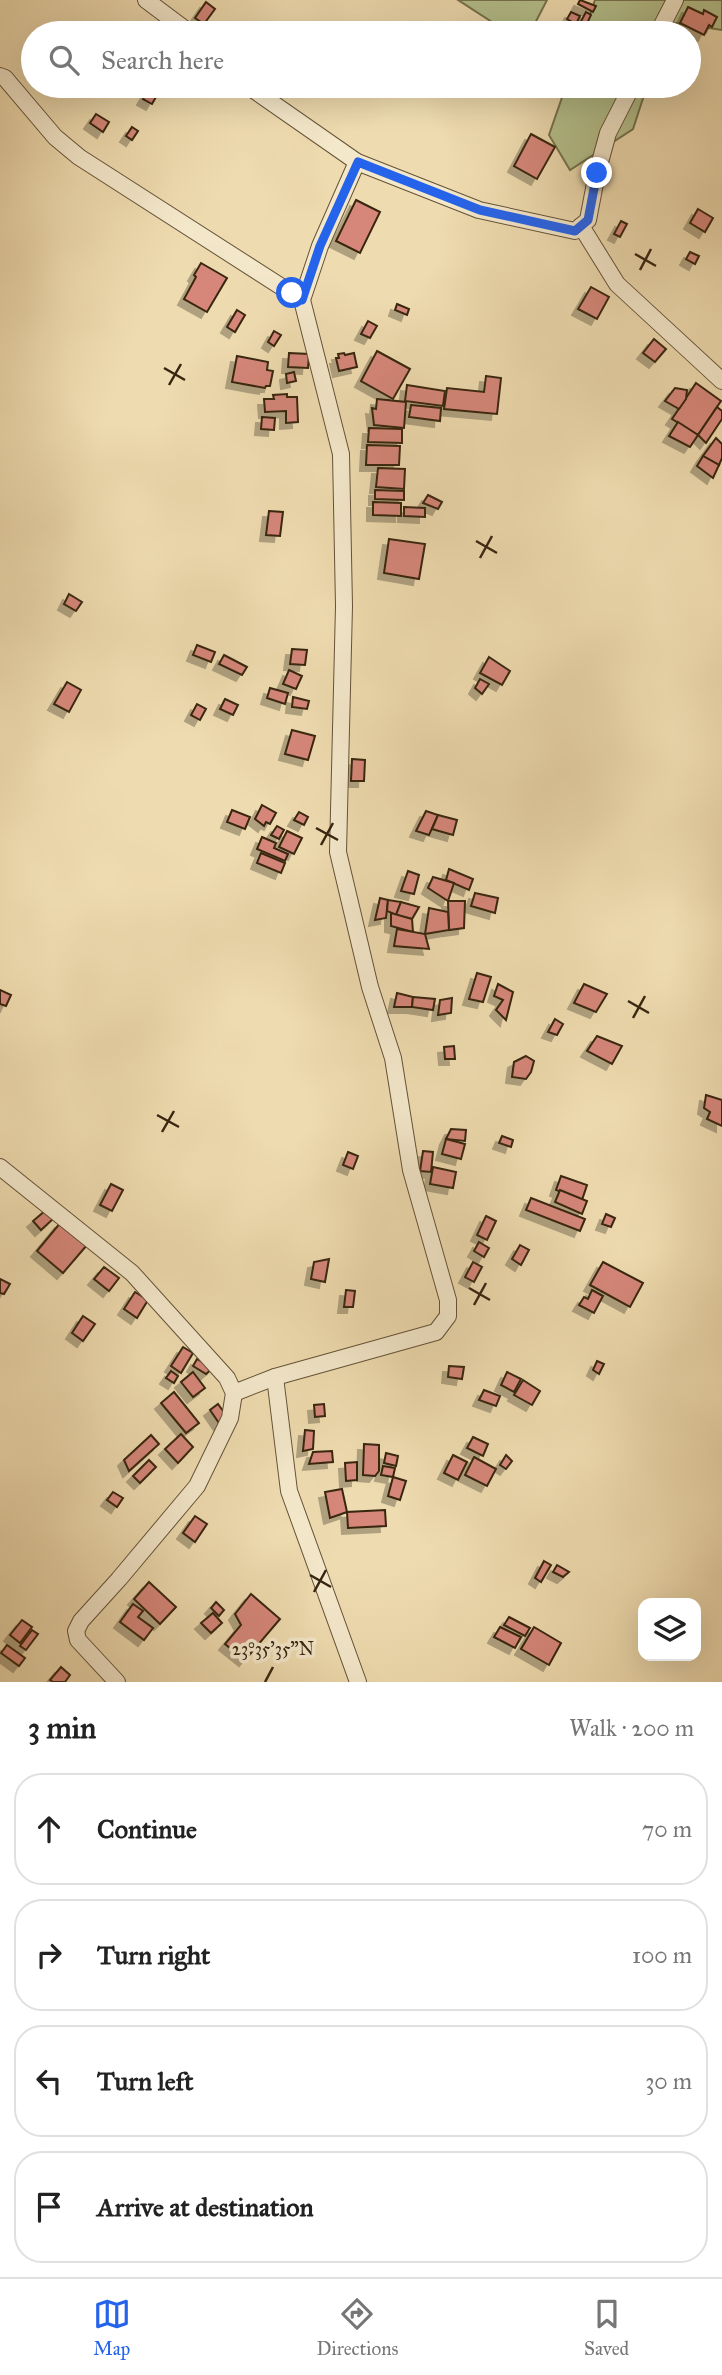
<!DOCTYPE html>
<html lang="en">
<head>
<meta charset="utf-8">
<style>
  :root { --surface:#fff; --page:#f6f6f6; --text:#222; --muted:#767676; --line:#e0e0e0; --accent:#2563eb }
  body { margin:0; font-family:"IM FELL Great Primer",serif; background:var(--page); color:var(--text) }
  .controls { position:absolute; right:21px; bottom:21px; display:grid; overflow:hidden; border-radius:14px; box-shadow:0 7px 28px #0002 }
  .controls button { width:63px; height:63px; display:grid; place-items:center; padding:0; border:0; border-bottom:2px solid var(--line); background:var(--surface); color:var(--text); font:35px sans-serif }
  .stop { position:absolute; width:21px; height:21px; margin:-16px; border:5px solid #2563eb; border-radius:50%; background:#fff }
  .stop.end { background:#2563eb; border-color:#fff; box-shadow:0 2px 7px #0008 }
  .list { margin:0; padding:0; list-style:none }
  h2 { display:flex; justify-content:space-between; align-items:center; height:91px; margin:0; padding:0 28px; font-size:30px }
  h2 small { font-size:23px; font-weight:400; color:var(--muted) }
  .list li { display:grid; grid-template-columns:46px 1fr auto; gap:21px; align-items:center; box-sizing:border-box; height:112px; margin:0 14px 14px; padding:0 14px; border:2px solid var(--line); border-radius:28px }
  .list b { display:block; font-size:26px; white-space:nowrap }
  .list em { font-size:23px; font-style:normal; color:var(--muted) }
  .icon { flex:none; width:38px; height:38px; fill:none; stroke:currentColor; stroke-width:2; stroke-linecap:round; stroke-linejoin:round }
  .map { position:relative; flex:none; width:722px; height:1682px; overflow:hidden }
  .search { position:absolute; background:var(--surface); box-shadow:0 7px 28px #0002; left:21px; right:21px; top:21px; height:77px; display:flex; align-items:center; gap:18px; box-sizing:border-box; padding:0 24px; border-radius:38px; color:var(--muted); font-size:26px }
  .sheet { height:595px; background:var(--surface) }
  nav { display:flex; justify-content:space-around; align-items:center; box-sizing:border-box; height:98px; border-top:2px solid var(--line); background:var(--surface); font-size:19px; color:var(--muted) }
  nav a { display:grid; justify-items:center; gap:4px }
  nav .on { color:var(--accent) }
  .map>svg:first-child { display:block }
  .green { fill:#b5c18d; stroke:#76734f; stroke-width:2 }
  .building { fill:#d6877a; stroke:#372511; stroke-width:2; filter:url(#shadow) }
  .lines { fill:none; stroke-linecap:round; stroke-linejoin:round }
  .minor-casing { stroke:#655238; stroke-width:18 }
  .minor { stroke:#f4e8cb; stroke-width:16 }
  .route { stroke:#2563eb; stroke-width:9 }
  .ticks { fill:none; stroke:#372511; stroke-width:2.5 }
  .ticks-label { font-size:18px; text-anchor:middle; fill:#372511; stroke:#f4e8cb; stroke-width:7; stroke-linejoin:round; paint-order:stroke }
</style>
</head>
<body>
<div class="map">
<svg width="722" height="1682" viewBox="0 0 722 1682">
  <defs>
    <filter id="shadow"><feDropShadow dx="-6" dy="6" stdDeviation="0" flood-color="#0004"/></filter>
  </defs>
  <rect width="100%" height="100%" fill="#eedbaf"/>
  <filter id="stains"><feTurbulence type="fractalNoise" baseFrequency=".00286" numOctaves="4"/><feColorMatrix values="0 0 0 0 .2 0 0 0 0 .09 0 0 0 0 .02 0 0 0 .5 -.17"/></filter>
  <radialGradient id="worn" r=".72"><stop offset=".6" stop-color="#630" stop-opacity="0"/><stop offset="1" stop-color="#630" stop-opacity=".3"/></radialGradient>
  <g class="green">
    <polygon points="458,0 547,0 530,33 509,33"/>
    <polygon points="595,0 722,0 722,30 669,22 665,33 584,33"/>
    <polygon points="566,86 647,86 633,129 570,170 549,135"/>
  </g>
  <g class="building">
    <polygon points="580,0 596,6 593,12 578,4"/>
    <polygon points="206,2 215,9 204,24 195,18"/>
    <polygon points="688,7 703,14 704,10 717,17 712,27 709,25 704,35 680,23"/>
    <polygon points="571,12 580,16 576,24 567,19"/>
    <polygon points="586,12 591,15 585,28 579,25"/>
    <polygon points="147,92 156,97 152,104 143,99"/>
    <polygon points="96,114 109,122 103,132 90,123"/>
    <polygon points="132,127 138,131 132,140 126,136"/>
    <polygon points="531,134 555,147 537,179 514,166"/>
    <polygon points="356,200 380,212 360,253 336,241"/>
    <polygon points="698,209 713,218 705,232 690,223"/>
    <polygon points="621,221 627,224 620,237 614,234"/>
    <polygon points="690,252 699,256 695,264 686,259"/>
    <polygon points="201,263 227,278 207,312 184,299 196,277 194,275"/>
    <polygon points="591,287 609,297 597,319 578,309"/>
    <polygon points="397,304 409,309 407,315 395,310"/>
    <polygon points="237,310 245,315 235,332 227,327"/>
    <polygon points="368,321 377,326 370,338 361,334"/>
    <polygon points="274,331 281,335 274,346 268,342"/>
    <polygon points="654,339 666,349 655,362 643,353"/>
    <polygon points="377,351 410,369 393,399 361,381"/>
    <polygon points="289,353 309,354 308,368 288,367"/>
    <polygon points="344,353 345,355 354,353 357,367 339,371 336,358 339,358 338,354"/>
    <polygon points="237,356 268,362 267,370 273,371 270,386 266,386 265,388 232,382"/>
    <polygon points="294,372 296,381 287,383 286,374"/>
    <polygon points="486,376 501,378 497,414 444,409 447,388 484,392"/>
    <polygon points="696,383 721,401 698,435 672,419"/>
    <polygon points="407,385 445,391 443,406 405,401"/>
    <polygon points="675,388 687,390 686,399 679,409 665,401"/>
    <polygon points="287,394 287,397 297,397 298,422 286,423 286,411 265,412 264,399 274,399 273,395"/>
    <polygon points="377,399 406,402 404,428 374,425 372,408 376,409"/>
    <polygon points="411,405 441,408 440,421 409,417"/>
    <polygon points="717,407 722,411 722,419 706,443 698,435"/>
    <polygon points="262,417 275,418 274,430 261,429"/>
    <polygon points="678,422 698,435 690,447 669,436"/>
    <polygon points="369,428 402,429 402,443 368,442"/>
    <polygon points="716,438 722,444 722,458 719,465 703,456"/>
    <polygon points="367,445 400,446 399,465 366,465"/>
    <polygon points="703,456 719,465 713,478 697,466"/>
    <polygon points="378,468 405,469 404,489 376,487"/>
    <polygon points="375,490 404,491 404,500 375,499"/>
    <polygon points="428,495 442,502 438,509 423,503"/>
    <polygon points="373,502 401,503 401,516 373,515"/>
    <polygon points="404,507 425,508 425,517 404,516"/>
    <polygon points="269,511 283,512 280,536 266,535"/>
    <polygon points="389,539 425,544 419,579 384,573"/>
    <polygon points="69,594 82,602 76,611 64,604"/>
    <polygon points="197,645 215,652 211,662 193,655"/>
    <polygon points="292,649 307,650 305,665 290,664"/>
    <polygon points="224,655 247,667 242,675 219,664"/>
    <polygon points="489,657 510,671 502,685 480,673"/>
    <polygon points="289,670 302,676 296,689 283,684"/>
    <polygon points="480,679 489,684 482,694 475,688"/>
    <polygon points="67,682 81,690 69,712 54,704"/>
    <polygon points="270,688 288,693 285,704 267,698"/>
    <polygon points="293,697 309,701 307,709 292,707"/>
    <polygon points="225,699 238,705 233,715 220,709"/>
    <polygon points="197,704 206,709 200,720 191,715"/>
    <polygon points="292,730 315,736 308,760 285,754"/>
    <polygon points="352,759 365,760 364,781 351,781"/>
    <polygon points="262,805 276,813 270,824 266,822 264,826 255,819"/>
    <polygon points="232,810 250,817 245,829 227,822"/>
    <polygon points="426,811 438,815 429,835 416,831"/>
    <polygon points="299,812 308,817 304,825 294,820"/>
    <polygon points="438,815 457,820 453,835 432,829"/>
    <polygon points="277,826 284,830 279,839 271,835"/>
    <polygon points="287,831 302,838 294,854 279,847"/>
    <polygon points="262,837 276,843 274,848 288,854 285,861 257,849"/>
    <polygon points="261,853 285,863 281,873 257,863"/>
    <polygon points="449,869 473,879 469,890 446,880"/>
    <polygon points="408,871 419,875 414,894 401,891"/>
    <polygon points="433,877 454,883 448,901 428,888"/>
    <polygon points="475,893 498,898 495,913 471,906"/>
    <polygon points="380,898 388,900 386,918 375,920"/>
    <polygon points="388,900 401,902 396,915 387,911"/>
    <polygon points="448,901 465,901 464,928 449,930"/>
    <polygon points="401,902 419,907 412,919 396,915"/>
    <polygon points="429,908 448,912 449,930 425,934"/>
    <polygon points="391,913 412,919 413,932 391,926"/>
    <polygon points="397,929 425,934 429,949 394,946"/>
    <polygon points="477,973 491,977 483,1002 469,999"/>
    <polygon points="498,984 513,992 506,1020 496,1010 503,1000 494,996"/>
    <polygon points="584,984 607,994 596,1012 574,1003"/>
    <polygon points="0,990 11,995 6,1006 0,1004"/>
    <polygon points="397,993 413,997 412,1007 394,1007"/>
    <polygon points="413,997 435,999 433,1010 412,1007"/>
    <polygon points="452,998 451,1013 438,1015 440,1000"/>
    <polygon points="555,1019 563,1024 557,1035 548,1032"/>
    <polygon points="597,1036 622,1046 612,1064 587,1051"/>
    <polygon points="454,1046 455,1059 445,1059 444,1047"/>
    <polygon points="526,1056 534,1061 531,1072 526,1079 512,1077 514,1062"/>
    <polygon points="706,1095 722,1100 722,1126 707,1119 710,1112 704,1108"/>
    <polygon points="451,1129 466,1130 465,1141 446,1139"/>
    <polygon points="502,1136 513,1140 511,1147 499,1143"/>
    <polygon points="446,1139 465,1144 461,1159 442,1154"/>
    <polygon points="423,1151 433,1152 431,1172 420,1171"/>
    <polygon points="348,1152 358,1156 353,1169 343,1165"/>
    <polygon points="433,1167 456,1172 453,1188 430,1184"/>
    <polygon points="561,1176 587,1185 582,1200 556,1190"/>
    <polygon points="111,1184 123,1190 112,1211 100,1205"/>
    <polygon points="560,1190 587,1201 582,1214 555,1202"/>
    <polygon points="531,1198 585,1219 580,1231 526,1210"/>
    <polygon points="46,1210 53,1219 41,1230 33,1221"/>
    <polygon points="606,1214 615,1218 611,1227 602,1224"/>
    <polygon points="486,1216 496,1221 487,1240 477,1235"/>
    <polygon points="61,1222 87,1245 63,1273 37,1251"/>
    <polygon points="479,1242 489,1248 484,1257 474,1251"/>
    <polygon points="520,1245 529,1250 521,1265 512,1259"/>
    <polygon points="329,1259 325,1282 311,1279 314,1262"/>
    <polygon points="473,1262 482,1267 474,1282 465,1277"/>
    <polygon points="603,1262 643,1283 630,1307 590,1285"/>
    <polygon points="104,1267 119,1278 109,1291 94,1279"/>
    <polygon points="0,1279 10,1284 4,1294 0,1293"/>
    <polygon points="346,1290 355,1291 353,1307 344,1307"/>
    <polygon points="592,1290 603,1296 594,1313 579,1305 584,1297 588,1299"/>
    <polygon points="135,1292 148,1300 137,1318 124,1309"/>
    <polygon points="83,1316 95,1324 83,1341 72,1333"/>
    <polygon points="183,1347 193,1353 181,1373 171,1366"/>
    <polygon points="197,1359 213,1368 206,1374 193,1366"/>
    <polygon points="597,1361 604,1364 599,1374 593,1370"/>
    <polygon points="449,1366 464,1367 462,1379 448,1377"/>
    <polygon points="171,1371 178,1376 174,1383 166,1378"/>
    <polygon points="193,1372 205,1388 193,1397 181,1382"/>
    <polygon points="507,1372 521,1379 514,1392 501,1385"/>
    <polygon points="523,1380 540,1391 532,1405 514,1395"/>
    <polygon points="484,1390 500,1396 496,1406 479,1400"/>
    <polygon points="174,1392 199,1423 186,1433 161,1403"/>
    <polygon points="218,1404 226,1415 221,1426 210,1410"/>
    <polygon points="324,1404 325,1416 315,1417 314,1405"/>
    <polygon points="305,1430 314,1431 313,1449 303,1451"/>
    <polygon points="181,1434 193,1447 178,1463 165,1449"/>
    <polygon points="151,1435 159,1444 129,1471 124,1460"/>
    <polygon points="473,1437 488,1444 483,1456 467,1448"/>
    <polygon points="364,1444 379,1445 379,1471 375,1476 363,1475"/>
    <polygon points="332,1451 333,1462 309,1464 313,1452"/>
    <polygon points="386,1453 398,1456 396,1466 384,1463"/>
    <polygon points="453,1455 467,1462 458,1480 444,1473"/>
    <polygon points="506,1455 512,1461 506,1469 500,1465"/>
    <polygon points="474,1457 496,1469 487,1486 465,1475"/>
    <polygon points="149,1460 156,1467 140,1483 133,1476"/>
    <polygon points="357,1462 357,1480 346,1481 345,1463"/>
    <polygon points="383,1466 395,1468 393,1477 381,1475"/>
    <polygon points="393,1477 406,1481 400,1500 388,1496"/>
    <polygon points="342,1489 347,1512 330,1518 325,1492"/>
    <polygon points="113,1492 123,1498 117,1507 107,1500"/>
    <polygon points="385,1510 386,1526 348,1528 347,1512"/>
    <polygon points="195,1516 207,1524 195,1542 183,1533"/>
    <polygon points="544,1561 551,1565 541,1582 535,1578"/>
    <polygon points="557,1565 569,1572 563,1577 553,1572"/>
    <polygon points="149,1582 176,1607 160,1624 134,1599"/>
    <polygon points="251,1594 280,1619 245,1660 225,1644 241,1625 235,1614"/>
    <polygon points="216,1602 224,1610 219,1616 211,1608"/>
    <polygon points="133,1604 143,1611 138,1617 153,1628 144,1640 120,1622"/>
    <polygon points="213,1613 222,1623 211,1633 201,1623"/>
    <polygon points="509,1617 530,1628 525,1636 504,1625"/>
    <polygon points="22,1620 32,1627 20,1643 10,1635"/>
    <polygon points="500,1627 521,1637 515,1648 494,1637"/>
    <polygon points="534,1627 561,1643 549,1665 521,1649"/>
    <polygon points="32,1630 38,1634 26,1650 20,1646"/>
    <polygon points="7,1645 25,1658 19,1666 1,1653"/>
    <polygon points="61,1667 70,1675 65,1682 53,1682 50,1680"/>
  </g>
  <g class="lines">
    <g class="minor-casing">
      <g id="minor">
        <polyline points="146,0 190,33"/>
        <polyline points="658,33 675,0"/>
        <polyline points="0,76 5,78 55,137 79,157 302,300"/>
        <polyline points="248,86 357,162 479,210 575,231 588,220 597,173 608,133 632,86"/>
        <polyline points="581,226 617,284 722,381"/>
        <polyline points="0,1167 132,1273 227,1378 234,1393 230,1418 197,1486 119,1579 81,1621 76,1631 78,1640 117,1682"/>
        <polyline points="275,1377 289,1491 358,1682"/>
        <polyline points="234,1393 275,1377 436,1332 448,1316 448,1300 411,1170 393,1058 370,987 338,852 344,606 341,454 302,300 320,246 357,162"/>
      </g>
    </g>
    <use href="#minor" class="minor"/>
  </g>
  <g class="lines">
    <polyline class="route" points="292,293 302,300 320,246 358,162 480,210 575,231 588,220 597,173"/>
  </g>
  <path class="ticks" d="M635,254L656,266M640,270L651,249M164,368L185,380M169,385L181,364M476,541L497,553M480,558L492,536M316,828L338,840M321,845L333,823M628,1001L649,1013M633,1018L645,996M157,1115L179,1127M162,1132L174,1111M469,1288L490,1300M474,1305L486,1283M310,1575L331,1587M314,1592L326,1570M265,1682L273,1667"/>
  <g class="ticks-label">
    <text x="273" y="1655">23°35'35"N</text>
  </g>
  <rect width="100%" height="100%" filter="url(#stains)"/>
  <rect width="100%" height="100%" fill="url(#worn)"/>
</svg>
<div class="controls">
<button><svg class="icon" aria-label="layers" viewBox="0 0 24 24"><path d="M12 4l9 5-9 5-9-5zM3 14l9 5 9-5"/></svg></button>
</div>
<div class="stop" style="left:292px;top:293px"></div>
<div class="stop end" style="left:597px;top:173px"></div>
<div class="search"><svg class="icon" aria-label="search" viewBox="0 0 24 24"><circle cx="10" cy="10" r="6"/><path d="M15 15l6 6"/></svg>Search here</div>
</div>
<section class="sheet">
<h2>3 min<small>Walk · 200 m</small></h2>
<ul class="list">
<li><svg class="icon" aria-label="ahead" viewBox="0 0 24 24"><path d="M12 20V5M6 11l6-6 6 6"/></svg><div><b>Continue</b></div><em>70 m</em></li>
<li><svg class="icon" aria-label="right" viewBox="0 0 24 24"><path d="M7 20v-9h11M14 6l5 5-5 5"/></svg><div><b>Turn right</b></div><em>100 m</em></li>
<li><svg class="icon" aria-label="left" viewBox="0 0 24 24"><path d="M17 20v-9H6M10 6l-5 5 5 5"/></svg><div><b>Turn left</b></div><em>30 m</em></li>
<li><svg class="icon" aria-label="arrive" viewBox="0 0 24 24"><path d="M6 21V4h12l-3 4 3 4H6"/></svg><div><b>Arrive at destination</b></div></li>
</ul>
</section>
<nav>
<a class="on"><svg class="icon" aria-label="map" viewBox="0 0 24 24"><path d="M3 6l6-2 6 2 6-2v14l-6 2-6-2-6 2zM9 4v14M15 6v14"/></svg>Map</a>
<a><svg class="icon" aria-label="directions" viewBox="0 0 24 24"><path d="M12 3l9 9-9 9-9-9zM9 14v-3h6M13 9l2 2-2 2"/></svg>Directions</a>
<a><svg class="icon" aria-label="saved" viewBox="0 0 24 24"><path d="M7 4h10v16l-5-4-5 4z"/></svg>Saved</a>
</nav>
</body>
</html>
